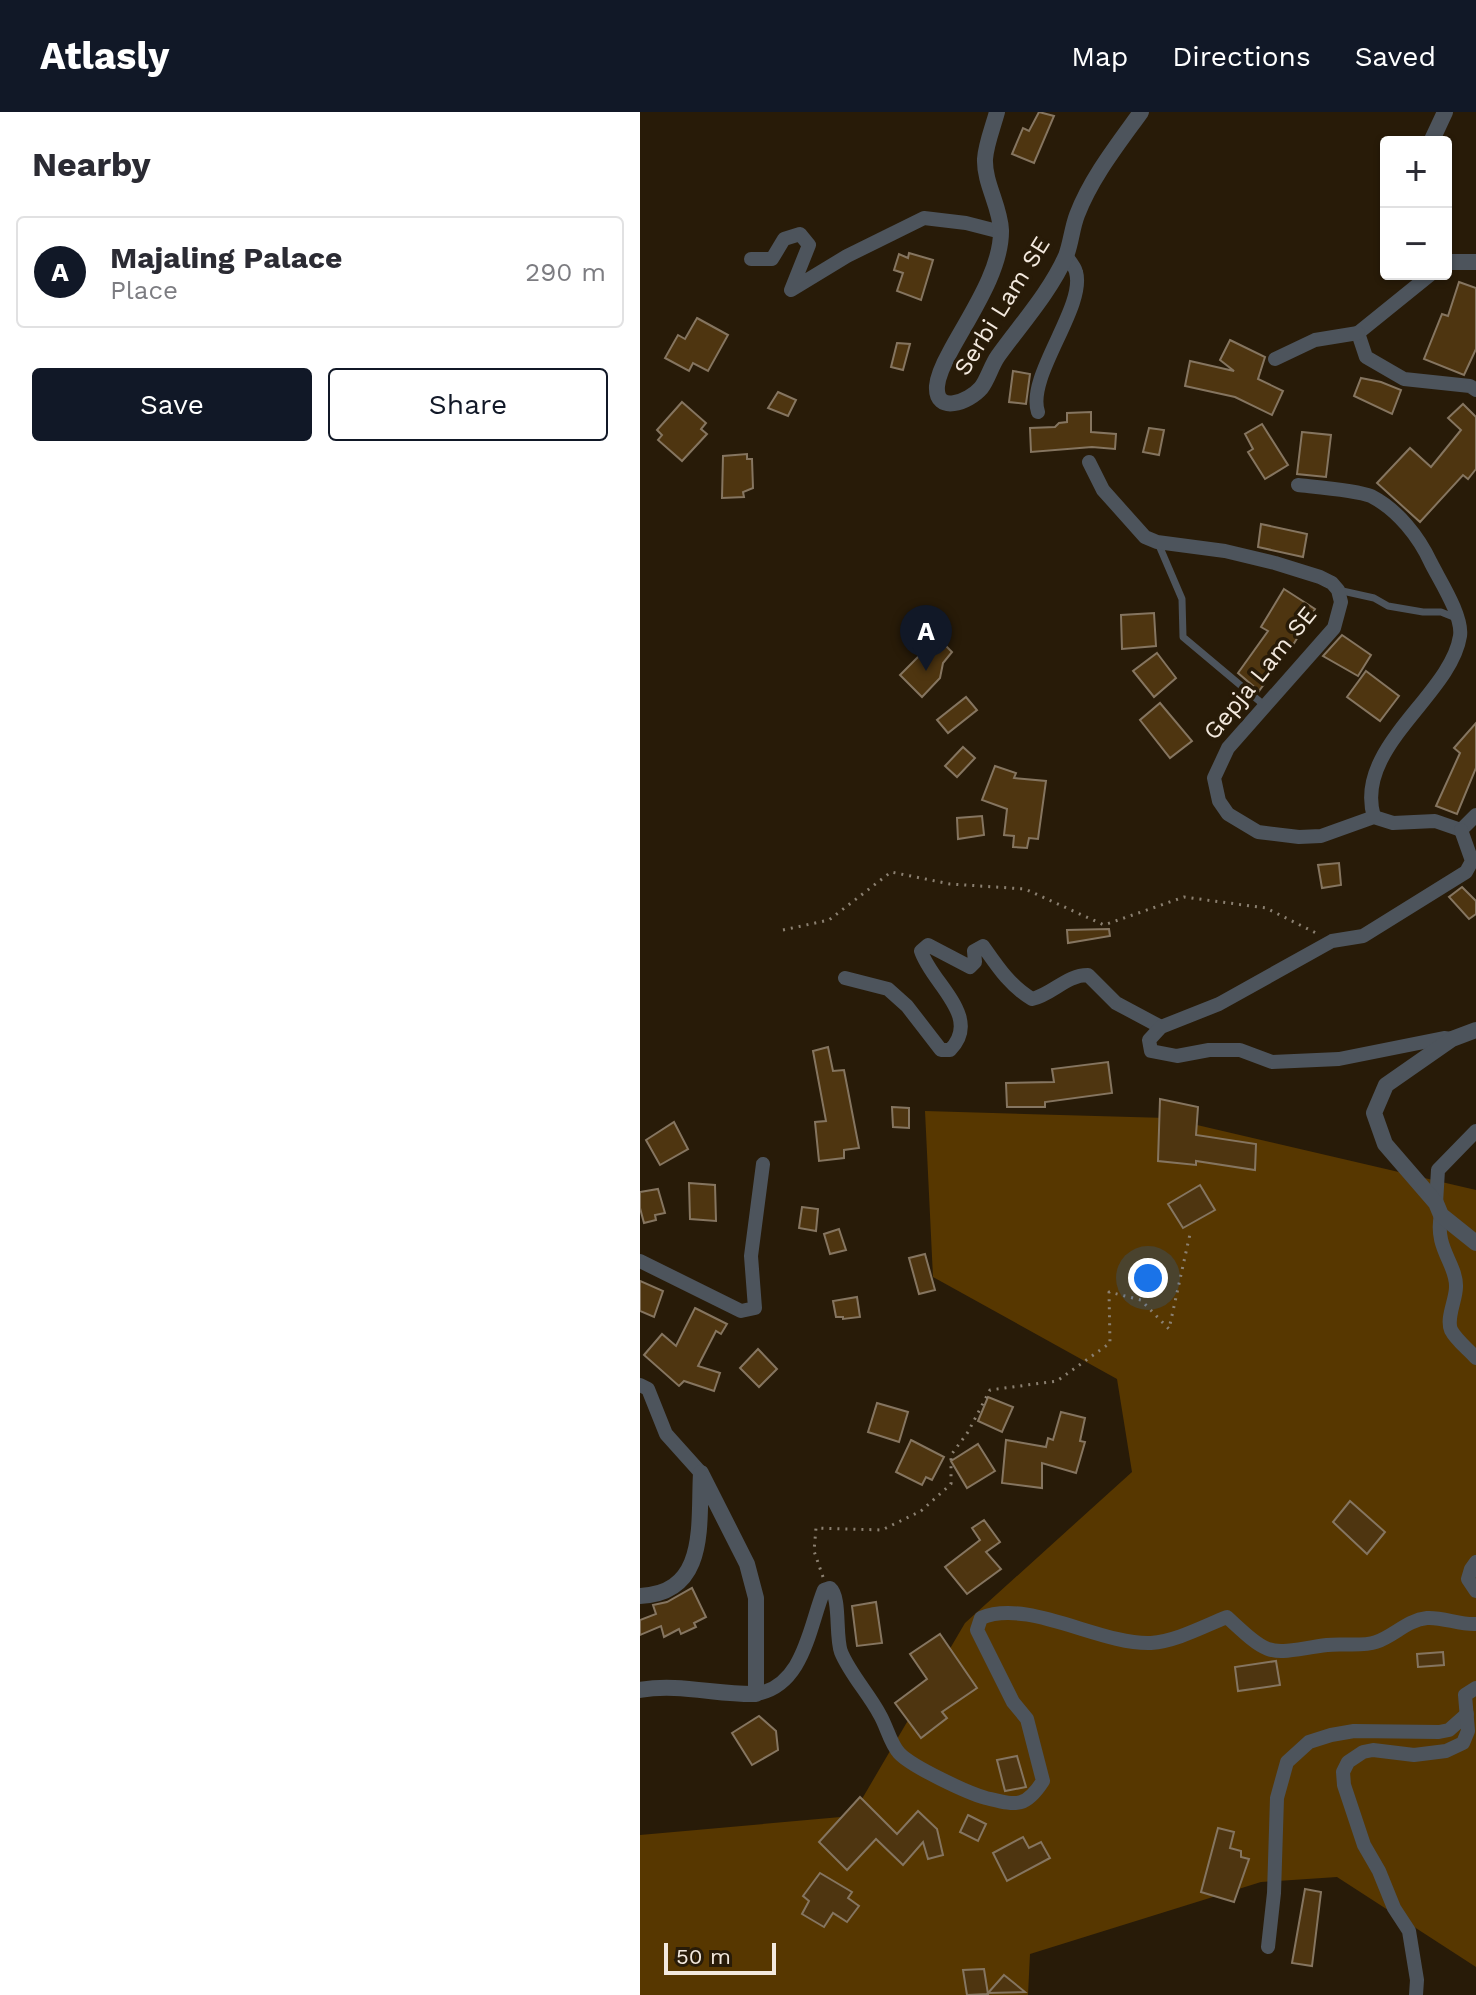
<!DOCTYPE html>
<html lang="en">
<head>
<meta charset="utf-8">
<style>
  :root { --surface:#fff; --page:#f2f2f3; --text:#2b2b33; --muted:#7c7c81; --line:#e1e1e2; --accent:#111827 }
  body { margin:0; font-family:"Work Sans",sans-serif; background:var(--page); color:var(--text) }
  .controls { position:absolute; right:24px; top:24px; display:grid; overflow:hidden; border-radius:8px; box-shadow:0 2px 6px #0004 }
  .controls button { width:72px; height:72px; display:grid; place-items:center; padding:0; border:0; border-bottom:2px solid var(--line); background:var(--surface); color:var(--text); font:40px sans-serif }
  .scale { position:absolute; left:24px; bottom:20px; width:112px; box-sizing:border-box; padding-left:8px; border:4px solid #f3e9de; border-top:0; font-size:22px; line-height:28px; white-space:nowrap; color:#f3e9de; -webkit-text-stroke:6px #281b08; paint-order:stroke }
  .you { position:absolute; left:508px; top:1166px; width:28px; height:28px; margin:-20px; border:6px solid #fff; border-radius:50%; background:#1a73e8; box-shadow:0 0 0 12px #1a73e833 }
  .badge { display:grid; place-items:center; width:52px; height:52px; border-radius:50%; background:var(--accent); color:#fff; font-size:26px; font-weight:700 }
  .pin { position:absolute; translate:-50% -66px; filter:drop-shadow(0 2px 4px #0008) }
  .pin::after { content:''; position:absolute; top:42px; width:28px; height:24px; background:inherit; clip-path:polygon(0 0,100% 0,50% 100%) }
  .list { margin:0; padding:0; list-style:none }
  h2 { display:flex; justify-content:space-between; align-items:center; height:104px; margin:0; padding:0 32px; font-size:34px }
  h2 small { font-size:26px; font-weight:400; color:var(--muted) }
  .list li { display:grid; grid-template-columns:52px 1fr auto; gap:24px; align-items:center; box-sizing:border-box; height:112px; margin:0 16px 16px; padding:0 16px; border:2px solid var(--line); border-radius:8px }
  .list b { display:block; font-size:30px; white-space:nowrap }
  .list p { margin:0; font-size:26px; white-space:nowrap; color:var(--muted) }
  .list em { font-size:26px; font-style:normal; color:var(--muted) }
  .actions { display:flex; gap:16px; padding:24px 32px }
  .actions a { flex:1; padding:18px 0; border:2px solid var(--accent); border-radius:8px; text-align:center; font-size:28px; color:var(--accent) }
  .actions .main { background:var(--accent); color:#fff }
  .map { position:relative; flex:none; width:836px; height:1883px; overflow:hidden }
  header { display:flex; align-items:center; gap:48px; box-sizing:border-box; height:112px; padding:0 40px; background:var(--accent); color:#fff }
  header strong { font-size:38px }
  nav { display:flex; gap:44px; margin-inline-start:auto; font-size:28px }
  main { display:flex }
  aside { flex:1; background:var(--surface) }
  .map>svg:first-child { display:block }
  .green { fill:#573700 }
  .building { fill:#4e3510; stroke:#857560; stroke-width:2 }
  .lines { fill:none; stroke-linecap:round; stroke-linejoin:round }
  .path { stroke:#8b8071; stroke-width:3; stroke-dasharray:2 6; stroke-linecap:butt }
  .service { stroke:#4d545c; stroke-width:7 }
  .minor { stroke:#4d545c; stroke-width:14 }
  .tertiary { stroke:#4d545c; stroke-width:16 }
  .labels { text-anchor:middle; stroke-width:7; stroke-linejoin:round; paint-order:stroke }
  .street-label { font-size:24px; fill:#f3e9de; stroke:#281b08 }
</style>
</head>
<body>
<header>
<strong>Atlasly</strong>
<nav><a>Map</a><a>Directions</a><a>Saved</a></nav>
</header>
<main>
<aside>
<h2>Nearby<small></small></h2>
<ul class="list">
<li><span class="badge">A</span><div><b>Majaling Palace</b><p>Place</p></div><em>290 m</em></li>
</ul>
<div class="actions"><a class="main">Save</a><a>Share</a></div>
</aside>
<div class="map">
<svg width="836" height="1883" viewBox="0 0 836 1883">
  <rect width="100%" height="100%" fill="#281b08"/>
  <polygon class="green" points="285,999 527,1006 836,1078 836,1855 697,1765 621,1770 390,1842 388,1883 0,1883 0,1723 212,1704 325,1511 492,1360 477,1267 293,1165"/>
  <g class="building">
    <polygon points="399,0 414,4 394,51 372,42 383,16 389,19"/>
    <polygon points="269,141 293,148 281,188 257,179 263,161 254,158 259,142 268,146"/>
    <polygon points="819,170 836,176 836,237 824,263 784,247 802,202 808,204"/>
    <polygon points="57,206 88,223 68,259 53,251 49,259 25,246 38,223 45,227"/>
    <polygon points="590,228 625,245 618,267 643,279 632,303 595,285 545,274 550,249 594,259 580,248"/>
    <polygon points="257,231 270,232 263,258 251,255"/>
    <polygon points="373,259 390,262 386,292 369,290"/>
    <polygon points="721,266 741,270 761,278 752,302 714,284"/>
    <polygon points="138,280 156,288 148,304 128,296"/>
    <polygon points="42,290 66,311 61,317 67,322 42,349 18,328 22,323 17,318"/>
    <polygon points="823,292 836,305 836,357 828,367 823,363 780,410 737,371 770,336 791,355 821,318 808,306"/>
    <polygon points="451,300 451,320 476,322 475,337 452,335 391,340 390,316 415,315 419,311 427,310 427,301"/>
    <polygon points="622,312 648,353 625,367 608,340 613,337 605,322"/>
    <polygon points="509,316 524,318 519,343 503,340"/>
    <polygon points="662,320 691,323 686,365 657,362"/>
    <polygon points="107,342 107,347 112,347 113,376 103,380 104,385 82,386 83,344"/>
    <polygon points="621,412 667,422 663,445 618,435"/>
    <polygon points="644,477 675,497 653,533 619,579 598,561 628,519 621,515"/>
    <polygon points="514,501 516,534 482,537 481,503"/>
    <polygon points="702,523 731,543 718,564 683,544"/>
    <polygon points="304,532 312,540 303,551 300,566 282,585 260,563 278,545 295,542"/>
    <polygon points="517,541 536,566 514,585 493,559"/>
    <polygon points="726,559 759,584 740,609 707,585"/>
    <polygon points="326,585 337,598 308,621 297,608"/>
    <polygon points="520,591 552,629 530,646 500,608"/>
    <polygon points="836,611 836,656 817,702 796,694 820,641 814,636"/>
    <polygon points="323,635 335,646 317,665 305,654"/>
    <polygon points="355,654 376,661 374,666 406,669 398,727 389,726 387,736 373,735 374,724 364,723 367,697 342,688"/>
    <polygon points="342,704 344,723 318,727 317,706"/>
    <polygon points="699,751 701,773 682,776 678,753"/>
    <polygon points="822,775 836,789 836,802 829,807 809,785"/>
    <polygon points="469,817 470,824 428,831 427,818"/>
    <polygon points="188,935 193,959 204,958 219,1036 204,1038 204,1046 179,1049 175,1010 186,1009 173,939"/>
    <polygon points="468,950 472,981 405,990 405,995 367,995 366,971 414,970 412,957"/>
    <polygon points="520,987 558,995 556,1023 616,1032 615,1058 556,1049 556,1053 518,1049"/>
    <polygon points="252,995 269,996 269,1016 253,1015"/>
    <polygon points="34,1010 48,1037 20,1053 6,1028"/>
    <polygon points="49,1071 75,1073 76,1109 50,1107"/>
    <polygon points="560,1073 575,1098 543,1116 528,1092"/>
    <polygon points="18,1077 25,1101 15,1103 16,1108 4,1111 0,1096 0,1080"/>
    <polygon points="162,1095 178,1097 176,1119 159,1116"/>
    <polygon points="199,1117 206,1138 190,1142 184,1122"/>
    <polygon points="285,1142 295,1178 279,1182 269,1146"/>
    <polygon points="0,1169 23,1179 14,1205 0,1199"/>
    <polygon points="217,1185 220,1205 203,1207 203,1205 196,1205 193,1189"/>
    <polygon points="55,1196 87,1212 81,1222 76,1219 58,1254 80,1261 74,1279 44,1269 39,1274 4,1243 22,1222 36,1234"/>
    <polygon points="118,1237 137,1257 119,1275 100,1256"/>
    <polygon points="348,1285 373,1295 362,1320 338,1309"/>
    <polygon points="237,1291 268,1300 259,1330 228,1320"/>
    <polygon points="421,1300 445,1306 440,1329 445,1330 436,1361 402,1351 402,1376 362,1371 366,1328 406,1335 408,1326 413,1328"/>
    <polygon points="271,1328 304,1345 292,1368 286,1365 282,1373 256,1360"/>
    <polygon points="338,1332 355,1359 327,1376 311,1349"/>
    <polygon points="710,1389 745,1420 727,1442 693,1410"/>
    <polygon points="344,1408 360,1430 346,1440 361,1457 327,1482 305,1455 340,1428 332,1416"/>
    <polygon points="52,1476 66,1505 54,1511 56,1515 41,1522 39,1517 24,1525 21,1514 0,1523 0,1508 16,1502 13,1493 27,1490"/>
    <polygon points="236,1490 242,1531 217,1534 212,1494"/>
    <polygon points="300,1522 337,1576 302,1600 307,1606 281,1626 255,1591 287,1567 270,1542"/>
    <polygon points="803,1540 804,1553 778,1555 777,1542"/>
    <polygon points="636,1549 640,1573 598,1579 595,1555"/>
    <polygon points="119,1604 136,1619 138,1638 112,1653 92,1621"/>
    <polygon points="377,1644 386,1675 365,1679 357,1648"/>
    <polygon points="220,1685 257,1722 278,1699 297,1717 303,1743 288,1747 283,1730 263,1753 236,1727 207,1758 179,1730"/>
    <polygon points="328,1703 346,1712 338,1729 320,1720"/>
    <polygon points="578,1716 594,1720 590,1736 601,1739 601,1745 609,1747 594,1790 561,1780"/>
    <polygon points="383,1725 389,1736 401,1730 410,1746 367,1769 353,1741"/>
    <polygon points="180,1761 212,1780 208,1786 219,1794 207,1810 193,1801 184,1815 162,1802 169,1789 163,1784"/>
    <polygon points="665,1777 681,1780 672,1854 652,1851"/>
    <polygon points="344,1857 348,1882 327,1883 323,1858"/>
    <polygon points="364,1863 385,1880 348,1881"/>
  </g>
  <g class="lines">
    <g class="path">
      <polyline points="143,818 189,808 251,760 310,772 385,777 464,813 544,785 626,796 678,822"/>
      <polyline points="183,1465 174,1439 176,1416 242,1418 281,1399 311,1372 311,1343 328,1320 350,1278 417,1269 470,1231 469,1180 501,1188 529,1217 550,1122"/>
    </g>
    <g class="service">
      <polyline points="518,431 542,487 543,525 624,593"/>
      <polyline points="698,478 734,486 748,494 783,500 801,500 816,506"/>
    </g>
    <g class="minor">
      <polyline points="111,147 132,147 144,127 160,122 169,133 151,178 207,144 284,106 326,111 361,120"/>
      <polyline points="791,162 718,221 726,245 764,267 830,274 836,278"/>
      <polyline points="635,247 675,228 718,221"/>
      <path d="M398,300C386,264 446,195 436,160C435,155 429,148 426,144"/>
      <polyline points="449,350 463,378 505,425 517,430 585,439 635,451 680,465 692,471 698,478 701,490 694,516 588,636 574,666 579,689 588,702 618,720 659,725 681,724 734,705 753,711 795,709 821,718"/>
      <path d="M658,373C676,375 716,378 731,384C758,398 779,425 791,451C800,469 823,504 820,524C811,583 713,636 734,705"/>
      <polyline points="821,718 836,703"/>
      <path d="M205,866L248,877L267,894L301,938H310C343,905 291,871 281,839L288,833L330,855L335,850L334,839L343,834C357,854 370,874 392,887C413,882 426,863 448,863L476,891L521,915"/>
      <polyline points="812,927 804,926 699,947 632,950 600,938 569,938 537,944 511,939 509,928 521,915 579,892 692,829 723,824 826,760 832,749 821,718"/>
      <polyline points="796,1091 798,1058 836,1019"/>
      <path d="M801,1103C794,1136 817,1152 816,1175C816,1188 806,1206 811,1218C816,1228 829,1238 836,1246"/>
      <polyline points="0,1149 101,1199 115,1196 111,1144 123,1052"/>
      <polyline points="0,1273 8,1277 26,1322 61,1361"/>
      <polyline points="836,1450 831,1457 828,1467 836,1479"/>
      <path d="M116,1582C164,1574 169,1515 184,1478L190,1476C201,1485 195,1523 201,1540C210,1562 229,1582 240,1603C247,1615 250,1631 259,1641C272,1655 328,1681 346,1686C376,1693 385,1697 403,1669L387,1607L373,1590L337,1518L341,1506C388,1486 460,1533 511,1531C537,1529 564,1514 587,1505C633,1548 628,1541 687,1533C702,1531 722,1535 736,1530C754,1524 767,1508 787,1506C803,1505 820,1513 836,1512"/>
      <polyline points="628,1835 634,1781 637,1686 647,1650 669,1630 691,1623 714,1619 799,1620 809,1618 827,1602"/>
      <polyline points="776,1883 777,1868 769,1819 754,1796 739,1759 724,1733 704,1673 703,1660 708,1650 723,1640 733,1638 774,1643 806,1639 823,1631 828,1619 825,1583 836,1576"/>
    </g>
    <g class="tertiary">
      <path d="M357,0C353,15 346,32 345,47C344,71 360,94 361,118C362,158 328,206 310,240C305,249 298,263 297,274C295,303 329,290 341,276C348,267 351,254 358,244C381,212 410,180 426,144C431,131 432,116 437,103C451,66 478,32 501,0"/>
      <polyline points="791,30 805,0"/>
      <polyline points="806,150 836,150"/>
      <polyline points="836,918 812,927 746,973 734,1001 745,1032 796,1091 801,1103 836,1131"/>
      <path d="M0,1484C69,1481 58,1411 61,1361L107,1452L116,1486V1582C78,1583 38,1571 0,1578"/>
    </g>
  </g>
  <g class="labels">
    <g class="street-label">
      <text transform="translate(362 194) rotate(-58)" y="8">Serbi Lam SE</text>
      <text transform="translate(620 561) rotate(-51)" y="8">Gepja Lam SE</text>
    </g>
  </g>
</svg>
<div class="controls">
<button>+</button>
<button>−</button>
</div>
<div class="scale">50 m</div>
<div class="you"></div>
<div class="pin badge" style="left:286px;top:559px">A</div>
</div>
</main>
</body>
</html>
